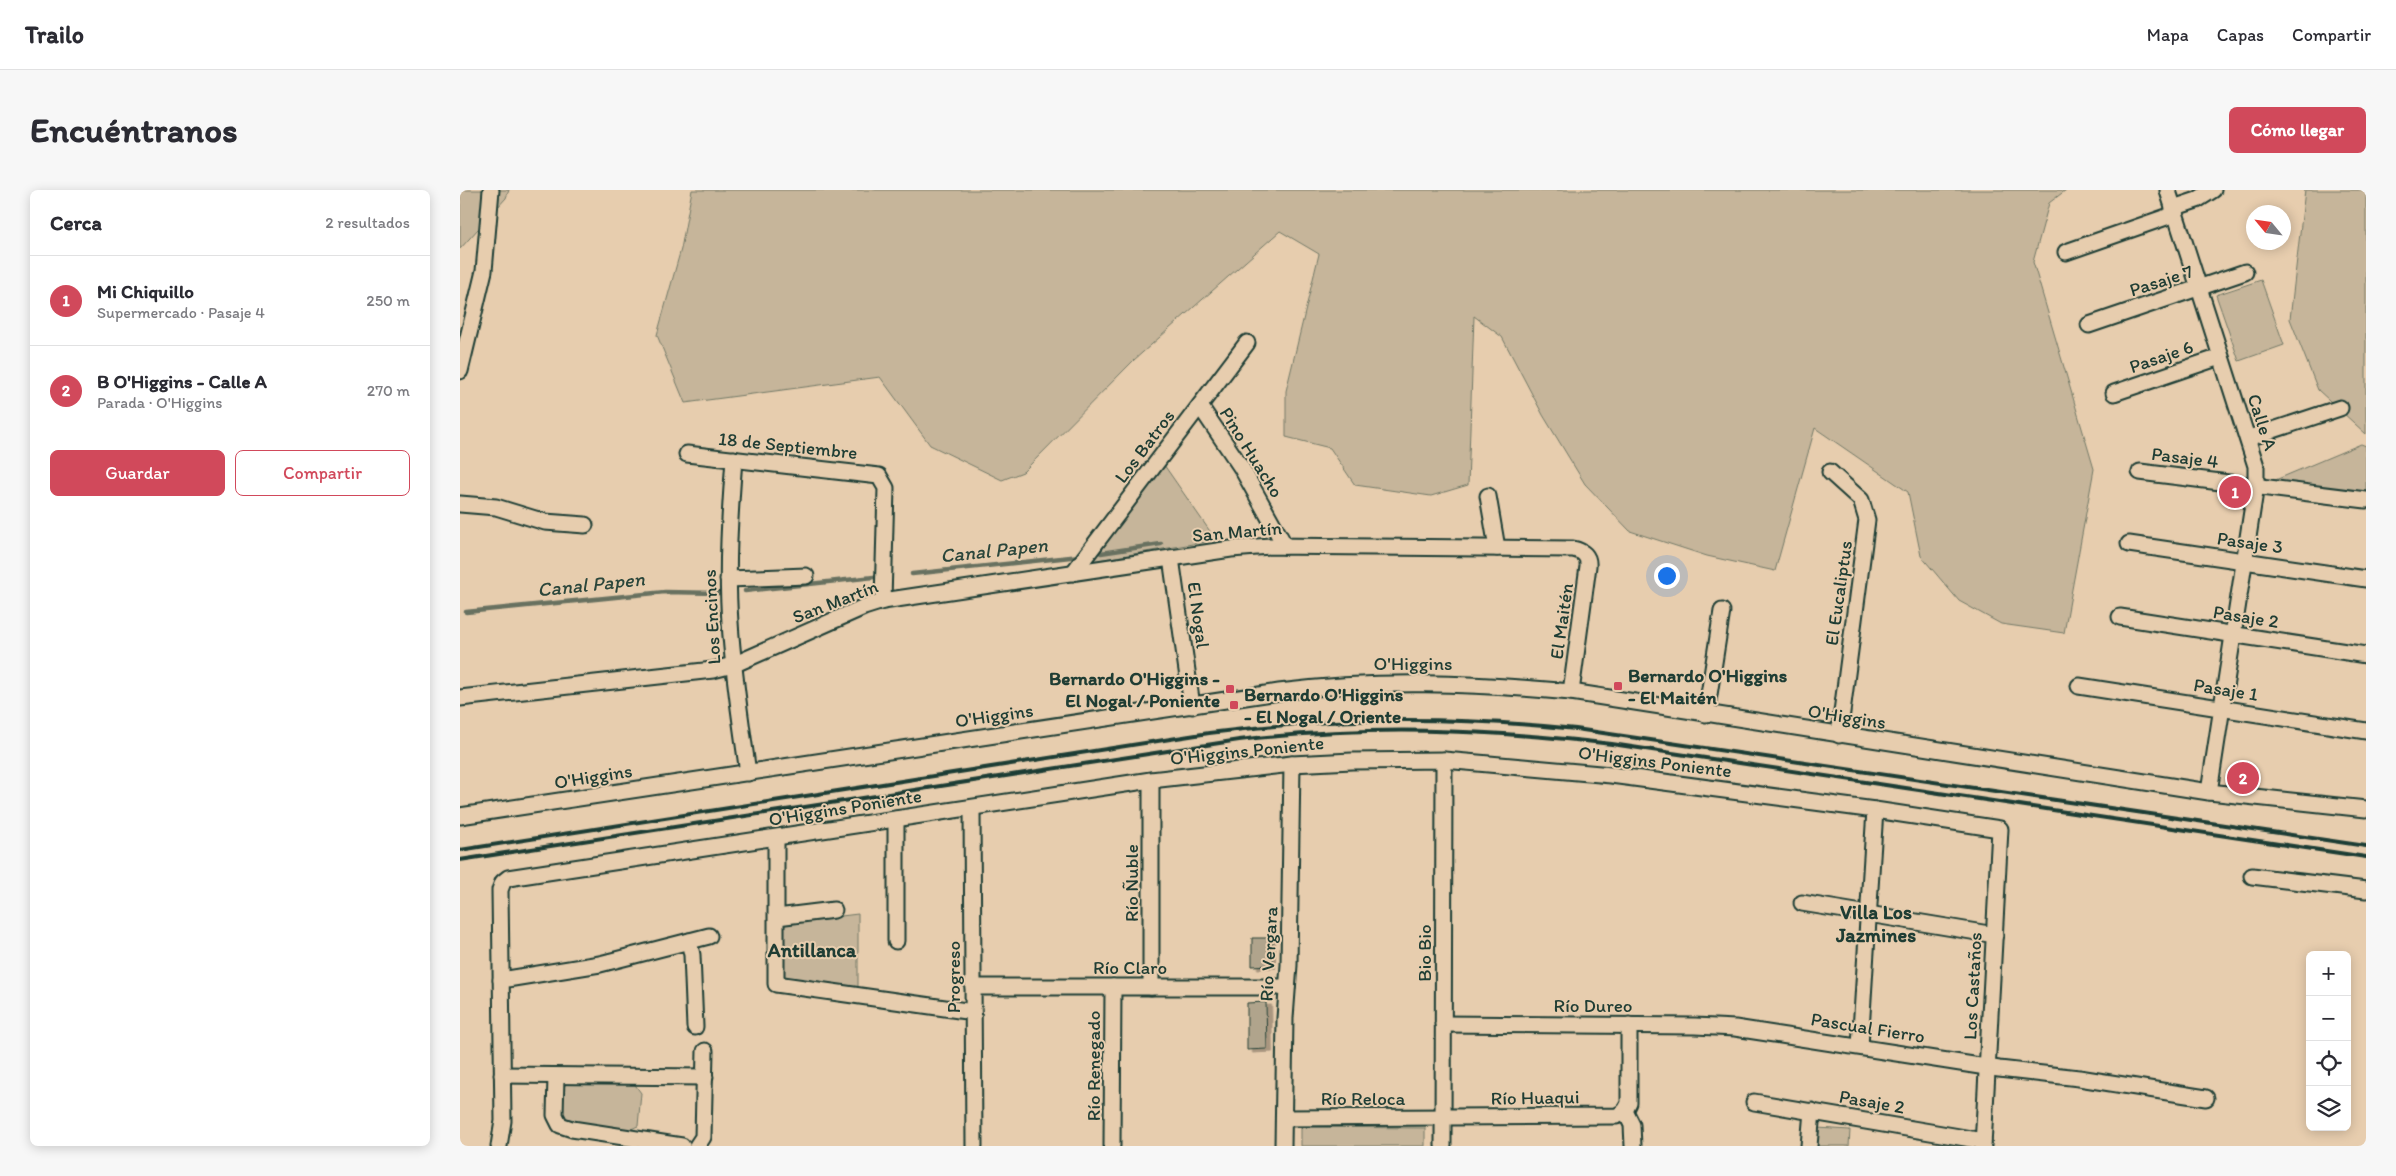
<!DOCTYPE html>
<html lang="es">
<head>
<meta charset="utf-8">
<style>
  :root { --surface:#fff; --page:#f7f7f7; --text:#2b2b33; --muted:#7c7c81; --line:#e1e1e2; --accent:#d1495b }
  body { margin:0; font-family:Itim,sans-serif; background:var(--page); color:var(--text) }
  .controls { position:absolute; right:15px; bottom:15px; display:grid; overflow:hidden; border-radius:8px; box-shadow:0 2px 12px #0003 }
  .controls button { width:45px; height:45px; display:grid; place-items:center; padding:0; border:0; border-bottom:1px solid var(--line); background:var(--surface); color:var(--text); font:25px sans-serif }
  .compass { position:absolute; left:1786px; top:15px; width:45px; height:45px; border-radius:50%; background:var(--surface); box-shadow:0 2px 12px #0003; rotate:299deg }
  .you { position:absolute; left:1206px; top:385px; width:18px; height:18px; margin:-12px; border:4px solid #fff; border-radius:50%; background:#1a73e8; box-shadow:0 0 0 8px #1a73e833 }
  .badge { display:grid; place-items:center; width:32px; height:32px; border-radius:50%; background:var(--accent); color:#fff; font-size:16px; font-weight:700 }
  .pin { position:absolute; translate:-50% -50%; border:2px solid #fff; box-shadow:0 1px 5px #0006 }
  .list { margin:0; padding:0; list-style:none }
  h2 { display:flex; justify-content:space-between; align-items:center; height:65px; margin:0; padding:0 20px; font-size:21px }
  h2 small { font-size:16px; font-weight:400; color:var(--muted) }
  .list li { display:grid; grid-template-columns:32px 1fr auto; gap:15px; align-items:center; box-sizing:border-box; height:90px; padding:0 20px; border-top:1px solid var(--line) }
  .list b { display:block; font-size:19px; white-space:nowrap }
  .list p { margin:0; font-size:16px; white-space:nowrap; color:var(--muted) }
  .list em { font-size:16px; font-style:normal; color:var(--muted) }
  .actions { display:flex; gap:10px; padding:15px 20px }
  .actions a { flex:1; padding:11px 0; border:1px solid var(--accent); border-radius:8px; text-align:center; font-size:18px; color:var(--accent) }
  .actions .main { background:var(--accent); color:#fff }
  .icon { flex:none; width:28px; height:28px; fill:none; stroke:currentColor; stroke-width:2; stroke-linecap:round; stroke-linejoin:round }
  .map { position:relative; flex:none; width:1906px; height:956px; overflow:hidden; border-radius:8px }
  header { display:flex; align-items:center; gap:30px; box-sizing:border-box; height:70px; padding:0 25px; background:var(--surface); border-bottom:1px solid var(--line) }
  header strong { font-size:24px }
  nav { display:flex; gap:28px; margin-inline-start:auto; font-size:18px }
  .intro { display:flex; align-items:center; justify-content:space-between; box-sizing:border-box; height:120px; padding:0 30px }
  h1 { margin:0; font-size:35px }
  .button { padding:12px 22px; border-radius:8px; background:var(--accent); color:#fff; font-size:18px; font-weight:700 }
  main { display:flex; gap:30px; padding:0 30px }
  aside { flex:1; background:var(--surface); border-radius:8px; box-shadow:0 2px 12px #0003 }
  .map>svg:first-child { display:block }
  .green { fill:#c6b59a; stroke:#727967 }
  .lines { fill:none; stroke-linecap:round; stroke-linejoin:round }
  .stream { stroke:#687160; stroke-width:4.5 }
  .building { fill:#b0a48c; stroke:#1f3d34; filter:url(#shadow) }
  .minor-casing { stroke:#1f3d34; stroke-width:19 }
  .minor { stroke:#e7cdae; stroke-width:15 }
  .rail { stroke:#1f3d34; stroke-width:4 }
  .poi-dot { fill:#d1495b; stroke:#e7cdae; stroke-width:2 }
  .labels { text-anchor:middle; stroke-width:4; stroke-linejoin:round; paint-order:stroke }
  .street-label { font-size:19px; fill:#1f3d34; stroke:#e7cdae }
  .poi-label { font-size:19px; font-weight:bold; fill:#1f3d34; stroke:#e7cdae; text-anchor:start }
  .water-label { font-size:20px; font-style:italic; fill:#2b463b; stroke:#e7cdae }
  .neighbourhood-label { font-size:20px; font-weight:bold; fill:#1f3d34; stroke:#e7cdae }
</style>
</head>
<body>
<header>
<strong>Trailo</strong>
<nav><a>Mapa</a><a>Capas</a><a>Compartir</a></nav>
</header>
<div class="intro"><h1>Encuéntranos</h1><a class="button">Cómo llegar</a></div>
<main>
<aside>
<h2>Cerca<small>2 resultados</small></h2>
<ul class="list">
<li><span class="badge">1</span><div><b>Mi Chiquillo</b><p>Supermercado · Pasaje 4</p></div><em>250 m</em></li>
<li><span class="badge">2</span><div><b>B O'Higgins - Calle A</b><p>Parada · O'Higgins</p></div><em>270 m</em></li>
</ul>
<div class="actions"><a class="main">Guardar</a><a>Compartir</a></div>
</aside>
<div class="map">
<svg width="1906" height="956" viewBox="0 0 1906 956">
  <defs>
    <filter id="shadow"><feDropShadow dx="5.5" dy="3" stdDeviation="0" flood-color="#0004"/></filter>
  </defs>
  <rect width="100%" height="100%" fill="#e7cdae"/>
  <filter id="ink" filterUnits="userSpaceOnUse"><feTurbulence type="fractalNoise" baseFrequency=".02" numOctaves="2"/><feDisplacementMap in="SourceGraphic" scale="10" xChannelSelector="R" yChannelSelector="G"/><feConvolveMatrix kernelMatrix="1 2 1 2 8 2 1 2 1" color-interpolation-filters="sRGB"/></filter>
  <g filter="url(#ink)">
    <g class="green">
      <polygon points="0,0 49,0 46,8 0,59"/>
      <polygon points="232,0 1606,0 1589,13 1573,72 1634,279 1604,443 1541,434 1499,411 1461,366 1448,302 1355,238 1315,381 1247,366 1170,341 1125,294 1083,225 1042,147 1014,126 1008,295 971,306 895,295 870,258 826,247 826,201 859,64 820,41 674,170 563,282 542,290 470,255 420,187 225,213 197,145 221,59"/>
      <polygon points="1845,0 1906,0 1906,244 1858,200 1830,129"/>
      <polygon points="1801,90 1824,155 1779,171 1756,105"/>
      <polygon points="1901,254 1906,256 1906,304 1813,291"/>
      <polygon points="704,275 756,350 632,371 631,366"/>
      <polygon points="398,724 398,800 323,790 323,733"/>
      <path d="M109,891L173,892L181,903L178,936L169,940L107,930C97,921 99,899 109,891Z"/>
      <polygon points="841,937 965,938 965,956 841,956"/>
      <polygon points="1357,938 1390,940 1389,956 1356,956"/>
    </g>
    <g class="lines">
      <g class="stream">
        <polyline points="641,363 701,354"/>
        <polyline points="452,384 620,366"/>
        <polyline points="285,401 414,387"/>
        <polyline points="6,422 205,402 259,403"/>
      </g>
    </g>
    <g class="building">
      <polygon points="792,748 812,748 813,775 792,776"/>
      <polygon points="806,812 807,859 787,860 787,813"/>
    </g>
    <g class="lines">
      <g class="minor-casing">
        <g id="minor">
          <polyline points="1708,1 1796,276 1796,295 1749,602"/>
          <polyline points="1713,18 1737,10 1753,0"/>
          <polyline points="1606,62 1715,24"/>
          <polyline points="1629,135 1785,82"/>
          <polyline points="0,181 24,81 31,0"/>
          <polyline points="1654,203 1760,167"/>
          <polyline points="740,216 781,277 825,356"/>
          <polyline points="1789,248 1880,218"/>
          <polyline points="227,264 419,286 426,298 423,411"/>
          <path d="M274,269C270,323 266,378 270,432C273,483 281,533 288,583"/>
          <polyline points="1370,282 1401,310 1407,330 1379,545"/>
          <polyline points="1680,282 1906,310"/>
          <polyline points="1028,306 1037,358"/>
          <polyline points="0,314 36,317 85,332 125,335"/>
          <polyline points="1669,354 1906,389"/>
          <polyline points="711,368 732,516"/>
          <polyline points="613,383 787,153"/>
          <polyline points="268,389 346,386"/>
          <polyline points="1660,427 1906,465"/>
          <polyline points="1619,496 1906,541"/>
          <path d="M0,508L253,480L273,475L404,417L423,411L771,359L810,356L1113,359C1123,361 1129,366 1128,376L1111,502"/>
          <polyline points="1246,524 1262,421"/>
          <polyline points="512,618 514,956"/>
          <path d="M0,626L819,502C919,489 1011,493 1111,502L1749,602L1906,619"/>
          <polyline points="316,648 316,794 513,822"/>
          <polyline points="1792,686 1906,700"/>
          <polyline points="1342,713 1535,745"/>
          <polyline points="317,727 374,720"/>
          <polyline points="229,751 232,765 235,837"/>
          <polyline points="436,751 436,629"/>
          <polyline points="41,790 140,774 249,746"/>
          <polyline points="513,797 827,797"/>
          <polyline points="691,797 691,590"/>
          <polyline points="983,834 1235,836 1275,838 1539,879 1619,888 1746,908"/>
          <polyline points="1400,856 1415,620"/>
          <polyline points="42,885 245,887"/>
          <polyline points="96,886 95,925 100,935 112,939 222,956"/>
          <polyline points="1294,912 1523,951"/>
          <polyline points="1165,921 1169,913 1169,835"/>
          <polyline points="1165,921 1172,935 1173,956"/>
          <polyline points="824,928 1157,926 1165,921"/>
          <polyline points="39,956 43,931 40,700 43,692 48,688 691,590 832,574 892,571 984,570 1151,585 1415,620 1540,639 1523,956"/>
          <polyline points="237,956 243,947 245,861"/>
          <polyline points="652,956 653,797"/>
          <polyline points="823,956 825,828 829,775 832,574"/>
          <polyline points="983,956 984,570"/>
          <polyline points="1349,956 1352,921"/>
        </g>
      </g>
      <use href="#minor" class="minor"/>
      <g class="rail">
        <path d="M0,660L749,543C876,527 988,526 1116,539L1906,656"/>
        <path d="M0,670L779,550C909,535 1022,539 1152,554L1906,667"/>
      </g>
    </g>
  </g>
  <g class="poi-dot">
    <rect x="1153" y="491" width="10" height="10" rx="2.5"/>
    <rect x="765" y="494" width="10" height="10" rx="2.5"/>
    <rect x="769" y="510" width="10" height="10" rx="2.5"/>
  </g>
  <g class="labels">
    <g class="street-label">
      <text transform="translate(1701 90) rotate(-18)" y="7">Pasaje 7</text>
      <text transform="translate(1701 166) rotate(-19)" y="7">Pasaje 6</text>
      <text transform="translate(1803 232) rotate(72)" y="7">Calle A</text>
      <text transform="translate(328 255) rotate(6)" y="7">18 de Septiembre</text>
      <text transform="translate(684 256) rotate(-53)" y="7">Los Batros</text>
      <text transform="translate(792 262) rotate(58)" y="7">Pino Huacho</text>
      <text transform="translate(1725 267) rotate(7)" y="7">Pasaje 4</text>
      <text transform="translate(777 341) rotate(-5)" y="7">San Martín</text>
      <text transform="translate(1790 352) rotate(8)" y="7">Pasaje 3</text>
      <text transform="translate(1378 403) rotate(-82)" y="7">El Eucaliptus</text>
      <text transform="translate(375 411) rotate(-21)" y="7">San Martín</text>
      <text transform="translate(739 425) rotate(82)" y="7">El Nogal</text>
      <text transform="translate(1786 426) rotate(9)" y="7">Pasaje 2</text>
      <text transform="translate(251 427) rotate(-93)" y="7">Los Encinos</text>
      <text transform="translate(1101 431) rotate(-82)" y="7">El Maitén</text>
      <text x="953" y="480">O'Higgins</text>
      <text transform="translate(1766 499) rotate(9)" y="7">Pasaje 1</text>
      <text transform="translate(534 525) rotate(-8)" y="7">O'Higgins</text>
      <text transform="translate(1387 526) rotate(9)" y="7">O'Higgins</text>
      <text transform="translate(787 560) rotate(-6)" y="7">O'Higgins Poniente</text>
      <text transform="translate(1195 571) rotate(7)" y="7">O'Higgins Poniente</text>
      <text transform="translate(133 586) rotate(-9)" y="7">O'Higgins</text>
      <text transform="translate(385 617) rotate(-9)" y="7">O'Higgins Poniente</text>
      <text transform="translate(671 693) rotate(-90)" y="7">Río Ñuble</text>
      <text transform="translate(964 763) rotate(-90)" y="7">Bio Bio</text>
      <text transform="translate(808 764) rotate(-87)" y="7">Río Vergara</text>
      <text x="670" y="784">Río Claro</text>
      <text transform="translate(493 787) rotate(-90)" y="7">Progreso</text>
      <text transform="translate(1512 796) rotate(-87)" y="7">Los Castaños</text>
      <text x="1133" y="822">Río Dureo</text>
      <text transform="translate(1408 837) rotate(9)" y="7">Pascual Fierro</text>
      <text transform="translate(633 876) rotate(-90)" y="7">Río Renegado</text>
      <text transform="translate(1075 907) rotate(-1)" y="7">Río Huaqui</text>
      <text x="903" y="915">Río Reloca</text>
      <text transform="translate(1412 911) rotate(10)" y="7">Pasaje 2</text>
    </g>
    <g class="poi-label">
      <text x="1168" y="492">Bernardo O'Higgins<tspan x="1168" dy="22">- El Maitén</tspan></text>
      <text x="760" y="495" text-anchor="end">Bernardo O'Higgins -<tspan x="760" dy="22">El Nogal / Poniente</tspan></text>
      <text x="784" y="511">Bernardo O'Higgins<tspan x="784" dy="22">- El Nogal / Oriente</tspan></text>
    </g>
    <g class="water-label">
      <text transform="translate(534 360) rotate(-6)" y="7">Canal Papen</text>
      <text transform="translate(131 394) rotate(-6)" y="7">Canal Papen</text>
    </g>
    <g class="neighbourhood-label">
      <text x="1416" y="729">Villa Los<tspan x="1416" dy="23">Jazmines</tspan></text>
      <text x="352" y="767">Antillanca</text>
    </g>
  </g>
</svg>
<div class="controls">
<button>+</button>
<button>−</button>
<button><svg class="icon" aria-label="locate" viewBox="0 0 24 24"><circle cx="12" cy="12" r="6"/><path d="M12 2v4M12 18v4M2 12h4M18 12h4"/></svg></button>
<button><svg class="icon" aria-label="layers" viewBox="0 0 24 24"><path d="M12 4l9 5-9 5-9-5zM3 14l9 5 9-5"/></svg></button>
</div>
<svg class="compass" viewBox="-18 -18 36 36"><path d="M0-13l5 13h-10z" fill="#e53935"/><path d="M0 13l5-13h-10z" fill="#7c7c81"/></svg>
<div class="you"></div>
<div class="pin badge" style="left:1775px;top:302px">1</div>
<div class="pin badge" style="left:1783px;top:588px">2</div>
</div>
</main>
</body>
</html>
